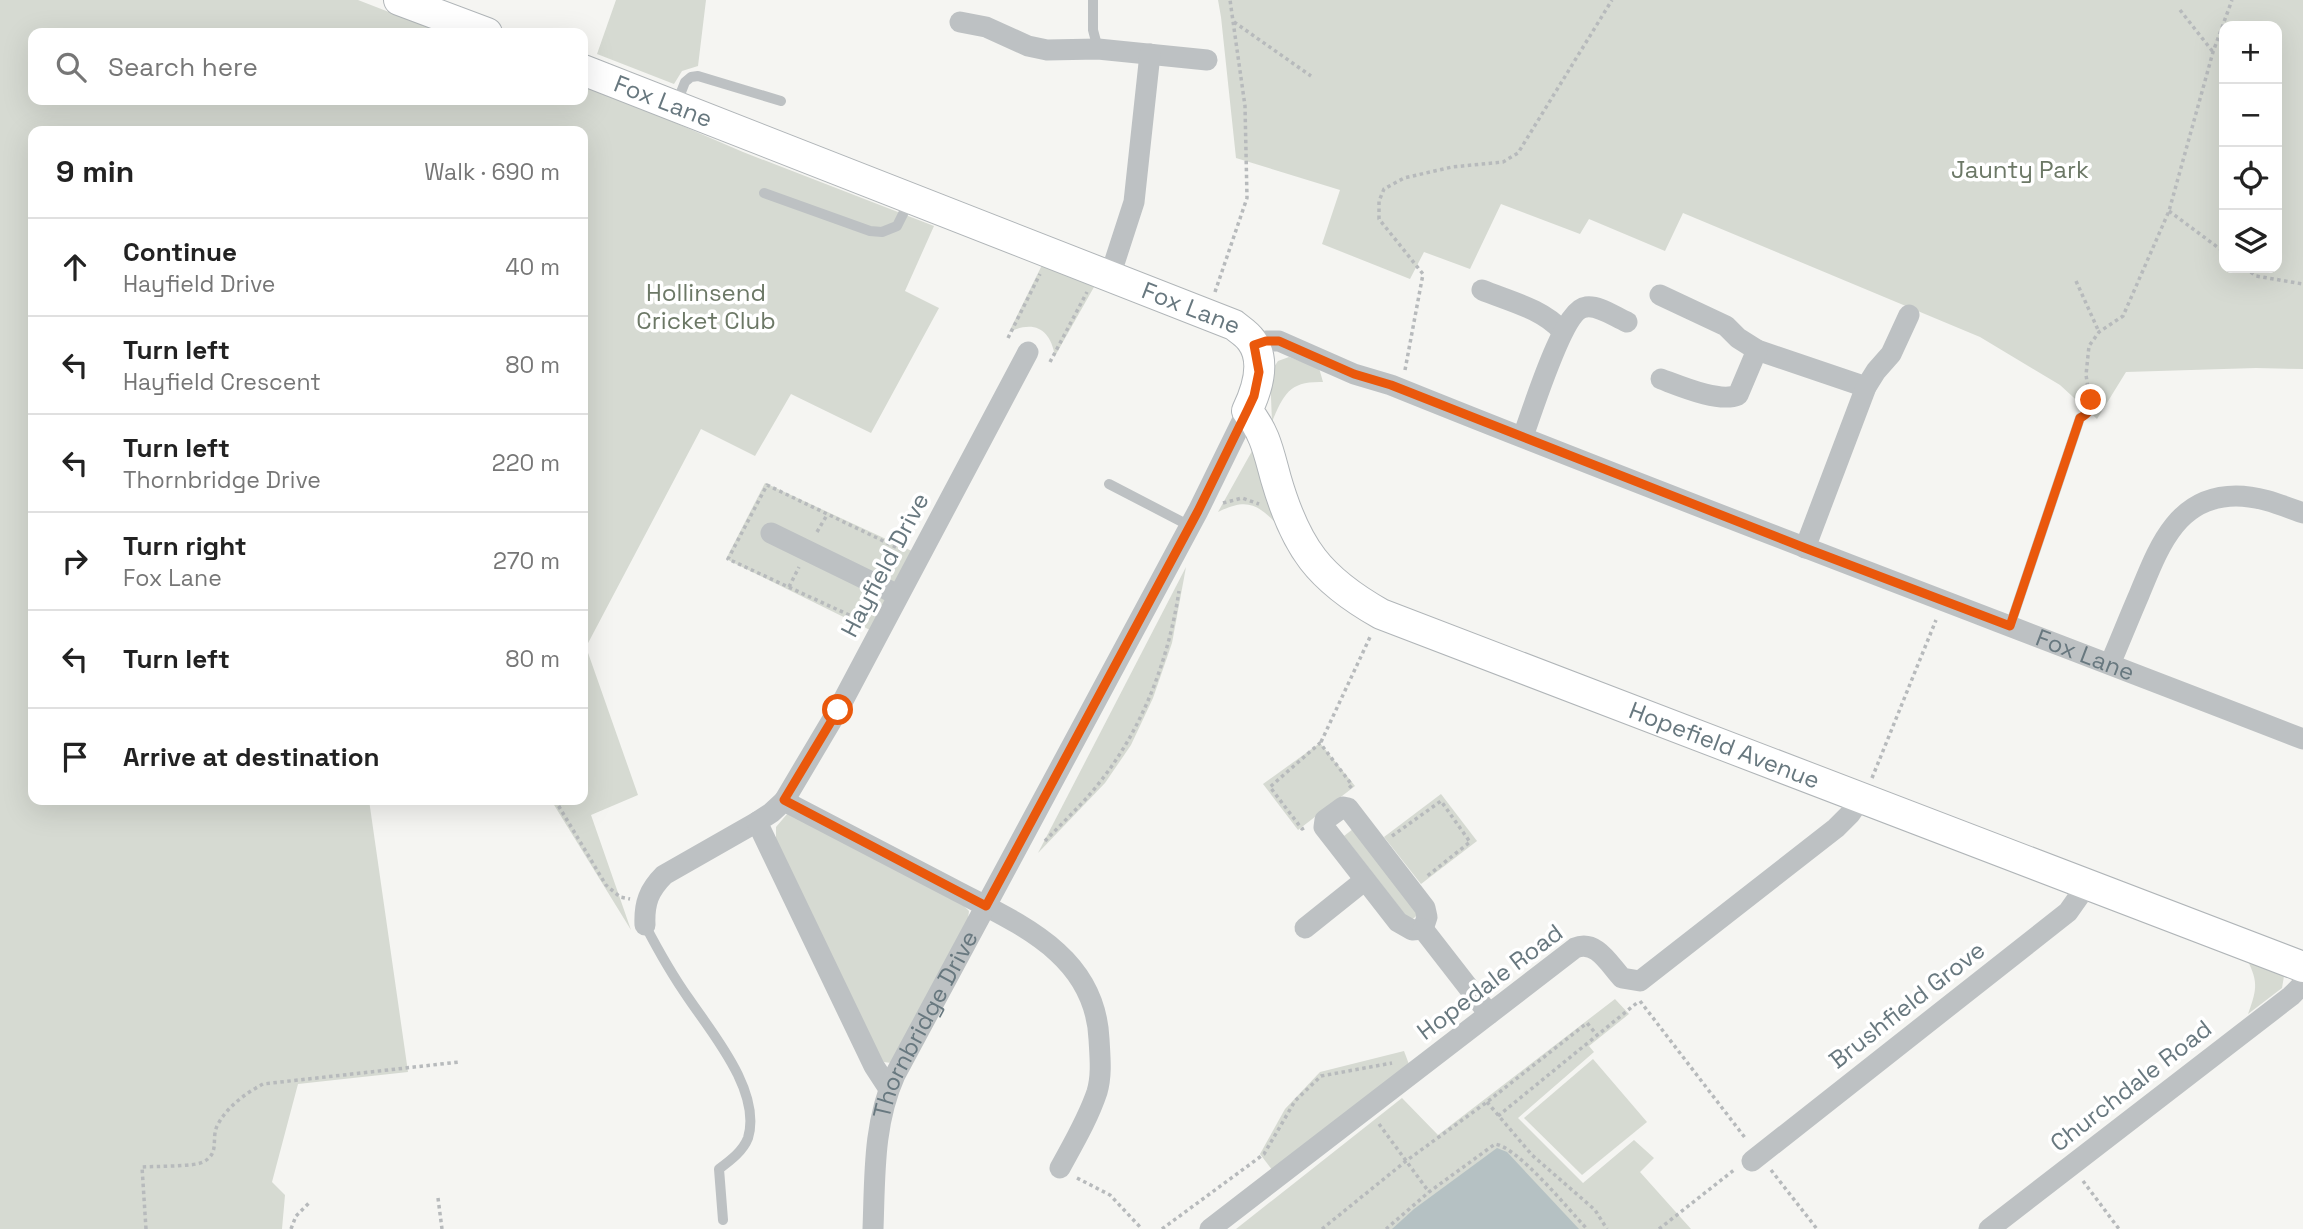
<!DOCTYPE html>
<html lang="en">
<head>
<meta charset="utf-8">
<style>
  :root { --surface:#fff; --page:#f2f2f2; --text:#222; --muted:#767676; --line:#e0e0e0 }
  body { margin:0; font-family:"Space Grotesk",sans-serif; background:var(--page); color:var(--text) }
  .controls { position:absolute; right:21px; top:21px; display:grid; overflow:hidden; border-radius:14px; box-shadow:0 7px 28px #0002 }
  .controls button { width:63px; height:63px; display:grid; place-items:center; padding:0; border:0; border-bottom:2px solid var(--line); background:var(--surface); color:var(--text); font:35px sans-serif }
  .stop { position:absolute; width:21px; height:21px; margin:-16px; border:5px solid #ea580c; border-radius:50%; background:#fff }
  .stop.end { background:#ea580c; border-color:#fff; box-shadow:0 2px 7px #0008 }
  .list { margin:0; padding:0; list-style:none }
  h2 { display:flex; justify-content:space-between; align-items:center; height:91px; margin:0; padding:0 28px; font-size:30px }
  h2 small { font-size:23px; font-weight:400; color:var(--muted) }
  .list li { display:grid; grid-template-columns:46px 1fr auto; gap:21px; align-items:center; box-sizing:border-box; height:98px; padding:0 28px; border-top:2px solid var(--line) }
  .list b { display:block; font-size:26px; white-space:nowrap }
  .list p { margin:0; font-size:23px; white-space:nowrap; color:var(--muted) }
  .list em { font-size:23px; font-style:normal; color:var(--muted) }
  .icon { flex:none; width:38px; height:38px; fill:none; stroke:currentColor; stroke-width:2; stroke-linecap:round; stroke-linejoin:round }
  .map { position:relative; flex:none; width:2303px; height:1229px; overflow:hidden }
  .search { position:absolute; background:var(--surface); box-shadow:0 7px 28px #0002; left:28px; top:28px; width:560px; height:77px; display:flex; align-items:center; gap:18px; box-sizing:border-box; padding:0 24px; border-radius:14px; color:var(--muted); font-size:26px }
  .panel { position:absolute; background:var(--surface); box-shadow:0 7px 28px #0002; left:28px; top:126px; width:560px; height:679px; border-radius:14px }
  .map>svg:first-child { display:block }
  .green { fill:#d6dad2; fill-rule:evenodd }
  .water { fill:#b5c1c3 }
  .lines { fill:none; stroke-linecap:round; stroke-linejoin:round }
  .secondary-casing { stroke:#b0b5b8; stroke-width:32 }
  .path { stroke:#b7babc; stroke-width:3.5; stroke-dasharray:3.5 3.5; stroke-linecap:butt }
  .lane { stroke:#bdc1c3; stroke-width:10 }
  .street { stroke:#bdc1c3; stroke-width:21 }
  .secondary { stroke:#fff; stroke-width:30 }
  .route { stroke:#ea580c; stroke-width:9 }
  .labels { text-anchor:middle; stroke-width:7; stroke-linejoin:round; paint-order:stroke }
  .street-label { font-size:24px; fill:#68787f; stroke:#fff }
  .park-label { font-size:24px; fill:#6c7866; stroke:#fff }
</style>
</head>
<body>
<div class="map">
<svg width="2303" height="1229" viewBox="0 0 2303 1229">
  <rect width="100%" height="100%" fill="#f5f5f2"/>
  <g class="green">
    <polygon points="0,0 358,0 443,33 33,33 33,100 583,100 583,83 743,152 934,226 905,291 939,308 871,433 791,394 755,456 701,429 586,647 638,795 591,815 631,930 551,800 583,800 583,131 33,131 33,800 369,800 408,1072 298,1084 272,1182 285,1195 282,1229 0,1229"/>
    <polygon points="616,0 706,0 698,66 682,71 674,84 597,54"/>
    <path d="M1218,0H2303V369L2256,368L2126,372L2097,419L2060,385L1980,337L1683,213L1665,251L1589,219L1580,234L1501,204L1470,269L1424,252L1410,279L1322,244L1340,190L1236,158L1221,17ZM2224,26H2277V268H2224Z"/>
    <path d="M1042,265L1094,287L1055,356C1050,329 1035,320 1009,332Z"/>
    <path d="M1289,357L1319,368L1323,382C1290,381 1284,393 1272,422L1270,373L1278,361Z"/>
    <path d="M1252,451L1257,453L1282,529C1259,506 1250,496 1218,512Z"/>
    <polygon points="765,483 912,551 872,631 726,559"/>
    <polygon points="1186,567 1172,643 1153,698 1131,745 1105,783 1038,853"/>
    <polygon points="1320,743 1355,786 1298,830 1263,784"/>
    <polygon points="1441,794 1477,841 1421,884 1384,837"/>
    <polygon points="788,813 963,905 969,911 968,919 891,1063 884,1062 878,1057 776,839 776,827"/>
    <polygon points="1353,829 1419,914 1410,921 1344,836"/>
    <path d="M2245,955L2278,967L2284,976L2282,988L2248,1014C2258,987 2258,981 2245,955Z"/>
    <polygon points="1615,999 1629,1014 1589,1046 1594,1052 1518,1118 1583,1183 1634,1140 1654,1158 1640,1172 1691,1229 1236,1229 1402,1098 1438,1135"/>
    <polygon points="1404,1051 1410,1067 1273,1171 1260,1154 1285,1109 1320,1072"/>
    <polygon points="1593,1059 1647,1122 1582,1175 1524,1118"/>
  </g>
  <polygon class="water" points="1497,1148 1507,1152 1579,1229 1392,1229 1414,1209"/>
  <g class="lines">
    <g class="secondary-casing">
      <g id="secondary">
        <polyline points="399,0 487,33"/>
        <path id="s3" d="M583,70L1234,325C1240,330 1247,334 1251,340C1267,361 1257,390 1247,411C1265,431 1269,454 1276,479C1296,548 1319,579 1381,614L2303,967"/>
      </g>
    </g>
    <g class="path">
      <polyline points="2180,10 2213,52"/>
      <polyline points="1234,22 1311,76"/>
      <polyline points="2169,211 2224,252"/>
      <polyline points="2245,268 2256,276 2303,284"/>
      <polyline points="2076,281 2099,332"/>
      <polyline points="1215,292 1247,198 1245,106 1230,0"/>
      <polyline points="1008,338 1040,274"/>
      <polyline points="1050,362 1087,292"/>
      <polyline points="1405,370 1423,274 1379,219 1379,201 1384,189 1404,178 1452,167 1503,162 1518,153 1612,0"/>
      <polyline points="2091,407 2086,375 2089,346 2099,332 2123,316 2169,211 2213,52 2232,0"/>
      <polyline points="1223,503 1242,498 1259,504"/>
      <polyline points="817,532 827,515"/>
      <polyline points="789,587 799,567"/>
      <polyline points="862,621 728,559 767,485 902,550"/>
      <polyline points="1321,742 1371,635"/>
      <polyline points="1872,778 1936,620"/>
      <polyline points="555,800 606,885 620,897 630,899"/>
      <polyline points="1304,828 1302,829 1270,787 1320,743 1352,785 1348,789"/>
      <polyline points="1392,836 1441,801 1470,842 1426,877"/>
      <path d="M1045,841C1064,821 1086,801 1103,778C1144,725 1169,657 1179,591"/>
      <polyline points="1640,1001 1746,1139"/>
      <polyline points="1487,1102 1532,1155 1595,1210 1607,1229"/>
      <polyline points="1498,1116 1638,1002"/>
      <polyline points="1379,1124 1429,1192"/>
      <polyline points="1771,1170 1817,1229"/>
      <polyline points="1077,1178 1110,1195 1142,1229"/>
      <polyline points="2083,1181 2119,1229"/>
      <polyline points="438,1198 442,1229"/>
      <path d="M146,1229L142,1167C155,1166 193,1167 203,1162C221,1153 210,1138 218,1124C228,1106 246,1093 263,1084L459,1062"/>
      <polyline points="291,1229 296,1216 310,1202"/>
      <polyline points="1162,1229 1264,1154 1295,1101 1321,1076 1392,1063"/>
      <polyline points="1322,1229 1406,1161 1487,1102 1587,1023 1597,1035"/>
      <path d="M1386,1229L1429,1192L1495,1144C1519,1148 1568,1209 1587,1229"/>
      <polyline points="1659,1229 1734,1170"/>
    </g>
    <g class="lane">
      <polyline points="1093,0 1093,30 1098,49"/>
      <polyline points="676,105 685,82 691,77 698,76 781,101"/>
      <polyline points="764,193 870,231 882,232 897,226 910,200"/>
      <polyline points="1109,484 1190,526"/>
      <polyline points="2010,626 2080,418"/>
      <path d="M645,925C658,950 672,975 689,999C712,1033 762,1092 748,1138C743,1151 731,1160 719,1169L723,1220"/>
    </g>
    <g class="street">
      <polyline points="960,22 986,27 1028,46 1047,50 1098,49 1207,60"/>
      <polyline points="1110,276 1134,202 1150,54"/>
      <path d="M1482,290C1509,301 1543,309 1562,331"/>
      <polyline points="1660,295 1726,326 1738,338 1757,350 1866,387"/>
      <path id="s1" d="M1254,345L1266,341H1279L1354,374L1391,385C1693,507 1999,621 2303,739"/>
      <path d="M1661,379C1680,386 1719,403 1738,395L1757,350"/>
      <path d="M1523,436C1532,413 1563,309 1586,307C1599,305 1615,317 1627,322"/>
      <polyline points="771,533 898,595"/>
      <polyline points="1805,548 1866,387 1876,371 1891,354 1909,315"/>
      <path d="M2110,664C2120,641 2129,618 2139,595C2158,549 2176,496 2236,496C2260,496 2281,505 2303,513"/>
      <polyline points="784,801 838,710 1028,352"/>
      <polygon points="1343,807 1348,808 1425,908 1427,917 1423,929 1412,930 1398,922 1324,827 1325,820"/>
      <path d="M645,925C644,903 649,890 664,875L757,822"/>
      <polyline points="1305,928 1365,880"/>
      <polyline points="1423,929 1489,1014"/>
      <path d="M889,1089L874,1066L757,822L771,813L784,801C840,830 896,859 953,889C1019,924 1095,954 1099,1039C1100,1057 1102,1075 1097,1092C1088,1119 1073,1144 1060,1168"/>
      <polyline points="1752,1161 2068,912 2087,885"/>
      <path id="s2" d="M873,1229C875,1176 873,1124 895,1075L1198,511L1247,411"/>
      <path d="M1210,1229L1575,948C1596,939 1609,964 1622,978L1640,981L1836,828L1850,814L1861,798"/>
      <polyline points="1989,1229 2291,996 2303,984"/>
    </g>
    <use href="#secondary" class="secondary"/>
  </g>
  <g class="lines">
    <path class="route" d="M838,710L784,800L986,906L1198,511L1247,411L1254,396L1259,372L1254,345L1266,341H1279L1354,374L1391,385L1805,548L2010,626L2080,418C2088,414 2092,409 2091,400"/>
  </g>
  <g class="labels">
    <g class="street-label">
      <text dy="8" stroke="none"><textPath href="#s3" startOffset="86">Fox Lane</textPath></text>
      <text dy="8" stroke="none"><textPath href="#s3" startOffset="653">Fox Lane</textPath></text>
      <text transform="translate(885 565) rotate(-62)" y="8">Hayfield Drive</text>
      <text dy="8" stroke="none"><textPath href="#s1" startOffset="891">Fox Lane</textPath></text>
      <text dy="8" stroke="none"><textPath href="#s3" startOffset="1416">Hopefield Avenue</textPath></text>
      <text transform="translate(1490 982) rotate(-37)" y="8">Hopedale Road</text>
      <text transform="translate(1907 1005) rotate(-38)" y="8">Brushfield Grove</text>
      <text dy="8" stroke="none"><textPath href="#s2" startOffset="215">Thornbridge Drive</textPath></text>
      <text transform="translate(2131 1086) rotate(-38)" y="8">Churchdale Road</text>
    </g>
    <g class="park-label">
      <text x="2020" y="178">Jaunty Park</text>
      <text x="706" y="301">Hollinsend<tspan x="706" dy="28">Cricket Club</tspan></text>
    </g>
  </g>
</svg>
<div class="controls">
<button>+</button>
<button>−</button>
<button><svg class="icon" aria-label="locate" viewBox="0 0 24 24"><circle cx="12" cy="12" r="6"/><path d="M12 2v4M12 18v4M2 12h4M18 12h4"/></svg></button>
<button><svg class="icon" aria-label="layers" viewBox="0 0 24 24"><path d="M12 4l9 5-9 5-9-5zM3 14l9 5 9-5"/></svg></button>
</div>
<div class="stop" style="left:838px;top:710px"></div>
<div class="stop end" style="left:2091px;top:400px"></div>
<div class="search"><svg class="icon" aria-label="search" viewBox="0 0 24 24"><circle cx="10" cy="10" r="6"/><path d="M15 15l6 6"/></svg>Search here</div>
<section class="panel">
<h2>9 min<small>Walk · 690 m</small></h2>
<ul class="list">
<li><svg class="icon" aria-label="ahead" viewBox="0 0 24 24"><path d="M12 20V5M6 11l6-6 6 6"/></svg><div><b>Continue</b><p>Hayfield Drive</p></div><em>40 m</em></li>
<li><svg class="icon" aria-label="left" viewBox="0 0 24 24"><path d="M17 20v-9H6M10 6l-5 5 5 5"/></svg><div><b>Turn left</b><p>Hayfield Crescent</p></div><em>80 m</em></li>
<li><svg class="icon" aria-label="left" viewBox="0 0 24 24"><path d="M17 20v-9H6M10 6l-5 5 5 5"/></svg><div><b>Turn left</b><p>Thornbridge Drive</p></div><em>220 m</em></li>
<li><svg class="icon" aria-label="right" viewBox="0 0 24 24"><path d="M7 20v-9h11M14 6l5 5-5 5"/></svg><div><b>Turn right</b><p>Fox Lane</p></div><em>270 m</em></li>
<li><svg class="icon" aria-label="left" viewBox="0 0 24 24"><path d="M17 20v-9H6M10 6l-5 5 5 5"/></svg><div><b>Turn left</b></div><em>80 m</em></li>
<li><svg class="icon" aria-label="arrive" viewBox="0 0 24 24"><path d="M6 21V4h12l-3 4 3 4H6"/></svg><div><b>Arrive at destination</b></div></li>
</ul>
</section>
</div>
</body>
</html>
